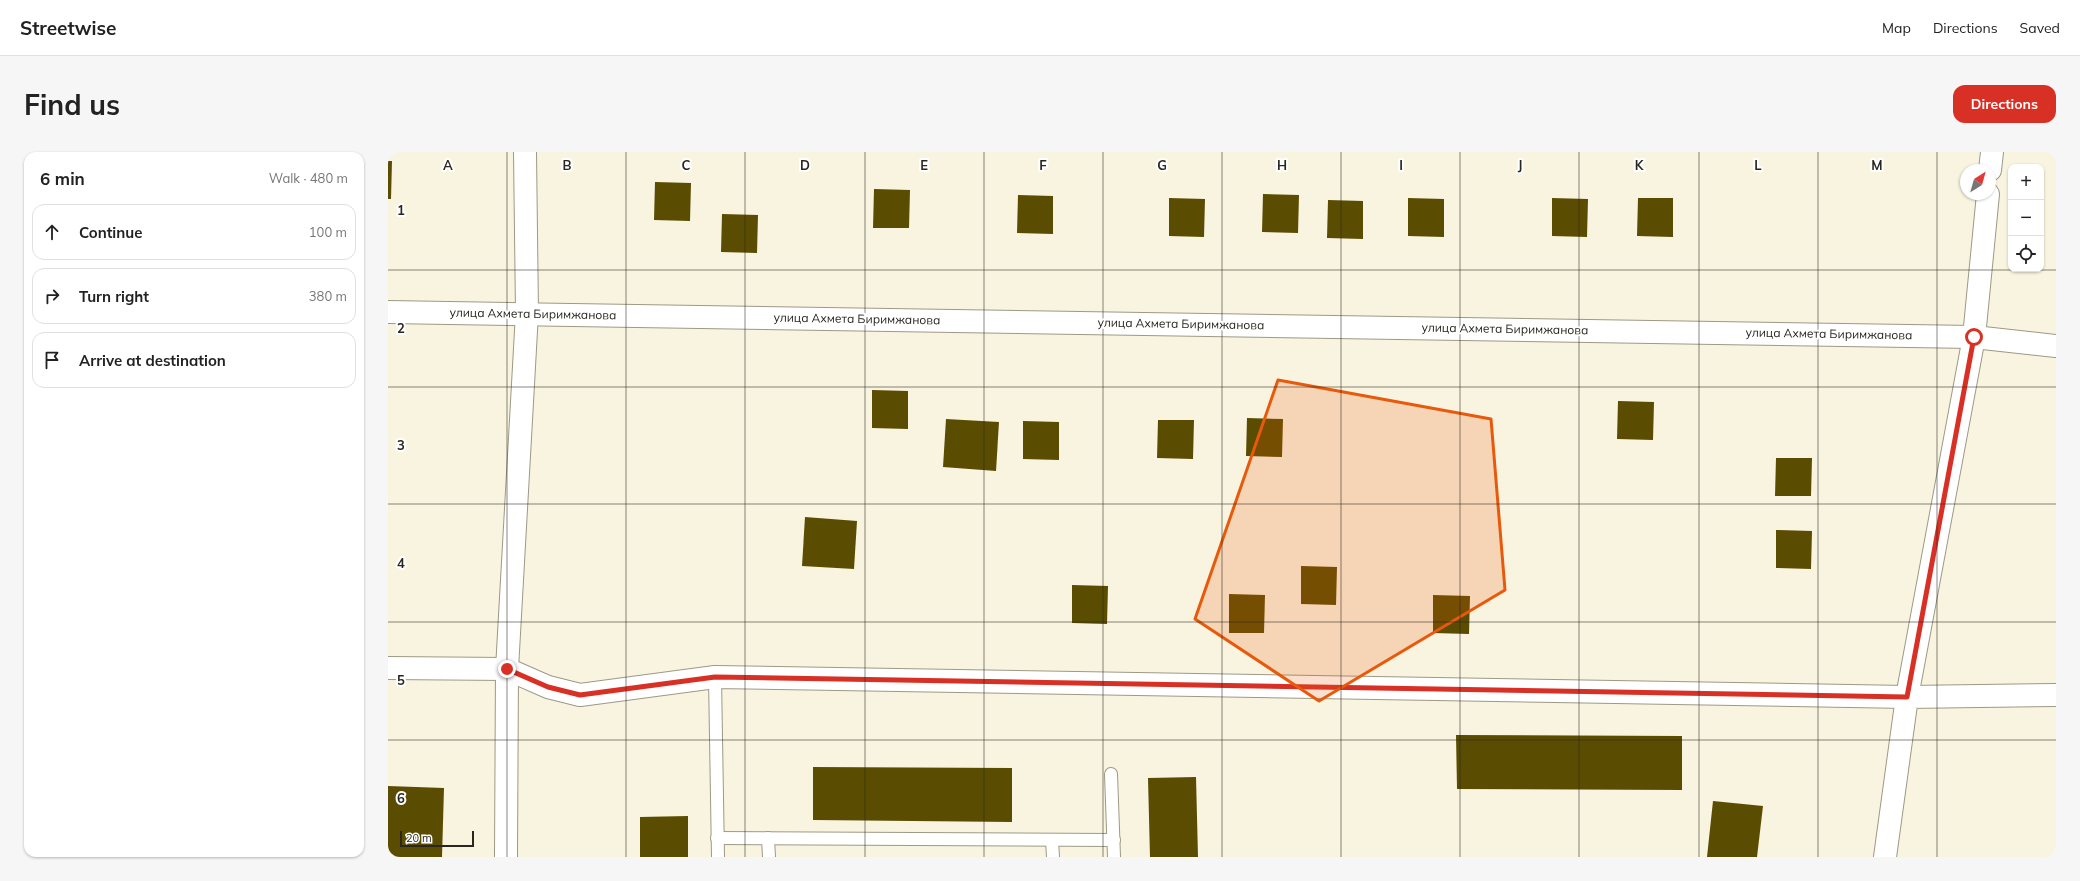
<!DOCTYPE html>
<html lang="en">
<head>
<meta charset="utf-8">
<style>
  :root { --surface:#fff; --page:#f6f6f6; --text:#222; --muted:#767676; --line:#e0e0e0; --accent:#d93025 }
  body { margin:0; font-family:Mulish,sans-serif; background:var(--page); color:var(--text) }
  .controls { position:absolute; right:12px; top:12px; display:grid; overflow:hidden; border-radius:8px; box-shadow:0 1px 3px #0004 }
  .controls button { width:36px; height:36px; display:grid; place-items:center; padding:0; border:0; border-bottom:1px solid var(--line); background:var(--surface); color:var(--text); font:20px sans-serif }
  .compass { position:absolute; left:1572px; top:12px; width:36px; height:36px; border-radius:50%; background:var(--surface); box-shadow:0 1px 3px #0004; rotate:37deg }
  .scale { position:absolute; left:12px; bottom:10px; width:74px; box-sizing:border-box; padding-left:4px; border:2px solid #28261f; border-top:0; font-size:11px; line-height:14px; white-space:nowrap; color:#28261f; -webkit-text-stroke:3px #fff; paint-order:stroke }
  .stop { position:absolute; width:12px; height:12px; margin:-9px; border:3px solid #d93025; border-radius:50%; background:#fff }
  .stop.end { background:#d93025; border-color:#fff; box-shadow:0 1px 4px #0008 }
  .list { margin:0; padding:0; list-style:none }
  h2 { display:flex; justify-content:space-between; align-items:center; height:52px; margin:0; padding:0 16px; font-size:17px }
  h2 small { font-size:13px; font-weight:400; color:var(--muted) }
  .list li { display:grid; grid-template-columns:26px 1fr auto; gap:12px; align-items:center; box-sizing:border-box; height:56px; margin:0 8px 8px; padding:0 8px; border:1px solid var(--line); border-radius:12px }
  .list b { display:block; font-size:15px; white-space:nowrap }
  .list em { font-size:13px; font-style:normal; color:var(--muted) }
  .icon { flex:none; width:22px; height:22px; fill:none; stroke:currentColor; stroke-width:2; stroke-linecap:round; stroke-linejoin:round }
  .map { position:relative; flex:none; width:1668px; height:705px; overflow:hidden; border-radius:12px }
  header { display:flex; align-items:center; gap:24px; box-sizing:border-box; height:56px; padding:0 20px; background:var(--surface); border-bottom:1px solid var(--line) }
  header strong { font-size:19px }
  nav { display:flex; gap:22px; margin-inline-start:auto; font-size:14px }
  .intro { display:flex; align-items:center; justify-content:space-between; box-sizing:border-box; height:96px; padding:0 24px }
  h1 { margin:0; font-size:28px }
  .button { padding:10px 18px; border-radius:12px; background:var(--accent); color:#fff; font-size:14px; font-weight:700 }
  main { display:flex; gap:24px; padding:0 24px }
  aside { flex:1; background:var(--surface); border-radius:12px; box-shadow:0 1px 3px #0004 }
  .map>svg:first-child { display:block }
  .building { fill:#5a4c00 }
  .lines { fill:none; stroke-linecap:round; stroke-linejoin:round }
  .lane-casing { stroke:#9d9986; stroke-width:14 }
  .street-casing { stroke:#9d9986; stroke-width:24 }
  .lane { stroke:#fff; stroke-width:12 }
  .street { stroke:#fff; stroke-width:22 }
  .route { stroke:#d93025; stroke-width:5 }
  .marked { fill:#e8590c; fill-opacity:0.2; stroke:#e8590c; stroke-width:3; stroke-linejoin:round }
  .grid { fill:none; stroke:#28261f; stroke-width:1; stroke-opacity:0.55 }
  .labels { text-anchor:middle; stroke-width:4; stroke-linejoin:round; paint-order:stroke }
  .street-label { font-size:12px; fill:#28261f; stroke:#fff }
  .grid-label { font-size:13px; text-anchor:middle; font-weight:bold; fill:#28261f; stroke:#fff; stroke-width:4; stroke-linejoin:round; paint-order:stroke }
</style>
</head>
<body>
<header>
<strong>Streetwise</strong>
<nav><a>Map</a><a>Directions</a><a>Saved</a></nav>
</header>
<div class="intro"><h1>Find us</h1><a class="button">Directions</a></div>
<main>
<aside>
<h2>6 min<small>Walk · 480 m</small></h2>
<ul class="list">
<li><svg class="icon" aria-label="ahead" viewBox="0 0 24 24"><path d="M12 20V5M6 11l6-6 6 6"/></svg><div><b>Continue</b></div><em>100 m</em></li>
<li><svg class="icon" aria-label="right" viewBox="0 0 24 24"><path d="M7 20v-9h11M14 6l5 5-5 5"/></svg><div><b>Turn right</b></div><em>380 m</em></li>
<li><svg class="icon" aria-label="arrive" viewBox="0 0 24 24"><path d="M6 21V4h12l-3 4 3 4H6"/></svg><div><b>Arrive at destination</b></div></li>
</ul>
</aside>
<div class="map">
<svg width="1668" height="705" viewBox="0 0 1668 705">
  <rect width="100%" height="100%" fill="#f9f4e0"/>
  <g class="building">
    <polygon points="0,9 4,9 3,47 0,47"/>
    <polygon points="267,30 303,31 302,69 266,68"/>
    <polygon points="486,37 522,38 521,76 485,76"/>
    <polygon points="875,42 911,43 910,81 874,80"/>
    <polygon points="630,43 665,44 665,82 629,81"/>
    <polygon points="781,46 817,47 816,85 781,84"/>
    <polygon points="1020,46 1056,47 1056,85 1020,84"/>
    <polygon points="1164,46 1200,47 1199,85 1164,84"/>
    <polygon points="1250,46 1285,46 1285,85 1249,84"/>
    <polygon points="940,48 975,49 975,87 939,86"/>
    <polygon points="334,62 370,63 369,101 333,100"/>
    <polygon points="484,238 520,239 520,277 484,276"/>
    <polygon points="1230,249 1266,250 1265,288 1229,287"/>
    <polygon points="859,266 895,267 894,305 858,304"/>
    <polygon points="558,267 611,270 608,319 555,315"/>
    <polygon points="770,268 806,268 805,307 769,306"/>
    <polygon points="635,269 671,270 671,308 635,307"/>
    <polygon points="1388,306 1424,306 1423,344 1387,344"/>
    <polygon points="417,365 469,369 466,417 414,414"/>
    <polygon points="1388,378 1424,379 1423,417 1388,416"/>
    <polygon points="913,414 949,415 948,453 913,452"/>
    <polygon points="684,433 720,434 719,472 684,471"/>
    <polygon points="841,442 877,443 876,481 841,481"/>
    <polygon points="1045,443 1082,444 1081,482 1045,481"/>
    <polygon points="1068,583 1294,584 1294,638 1069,637"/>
    <polygon points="425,615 624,616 624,670 425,668"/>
    <polygon points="808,625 810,705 762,705 760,626"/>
    <polygon points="0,634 56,636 54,705 0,705"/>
    <polygon points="1325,649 1375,654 1369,705 1319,705"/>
    <polygon points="300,664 300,705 252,705 252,665"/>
  </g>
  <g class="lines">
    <g class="lane-casing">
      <g id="lane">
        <polyline points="327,525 330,705"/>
        <polyline points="723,622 726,705"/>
        <polyline points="329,686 726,688"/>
        <polyline points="380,686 381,705"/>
        <polyline points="664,688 665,705"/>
      </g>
    </g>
    <g class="street-casing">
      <g id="street">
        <polyline points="1602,18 1604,0"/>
        <polyline points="0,160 1586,185 1668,194"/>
        <polyline points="0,516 119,517 160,535 192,543 327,525 1519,545 1586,185 1600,42"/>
        <polyline points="118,705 119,517 139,161 137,0"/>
        <polyline points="1497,705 1519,545 1668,543"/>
      </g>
    </g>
    <use href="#lane" class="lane"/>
    <use href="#street" class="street"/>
  </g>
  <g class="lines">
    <polyline class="route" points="119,517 160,535 192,543 327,525 1519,545 1586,185"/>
  </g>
  <path class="marked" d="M890,228L1103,267L1117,438L931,549L807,467Z"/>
  <path class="grid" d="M119,0V705M238,0V705M357,0V705M477,0V705M596,0V705M715,0V705M834,0V705M953,0V705M1072,0V705M1191,0V705M1311,0V705M1430,0V705M1549,0V705M0,118H1668M0,235H1668M0,352H1668M0,470H1668M0,588H1668"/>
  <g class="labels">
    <g class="street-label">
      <text transform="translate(145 162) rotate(1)" y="4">улица Ахмета Биримжанова</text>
      <text transform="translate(469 167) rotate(1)" y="4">улица Ахмета Биримжанова</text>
      <text transform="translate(793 172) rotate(1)" y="4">улица Ахмета Биримжанова</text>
      <text transform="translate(1117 177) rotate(1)" y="4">улица Ахмета Биримжанова</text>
      <text transform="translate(1441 182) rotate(1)" y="4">улица Ахмета Биримжанова</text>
    </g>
  </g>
  <g class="grid-label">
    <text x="60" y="18">A</text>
    <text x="179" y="18">B</text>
    <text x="298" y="18">C</text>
    <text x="417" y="18">D</text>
    <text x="536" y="18">E</text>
    <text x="655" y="18">F</text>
    <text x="774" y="18">G</text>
    <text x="894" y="18">H</text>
    <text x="1013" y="18">I</text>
    <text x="1132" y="18">J</text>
    <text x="1251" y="18">K</text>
    <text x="1370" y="18">L</text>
    <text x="1489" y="18">M</text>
    <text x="13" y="63">1</text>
    <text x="13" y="181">2</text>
    <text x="13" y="298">3</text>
    <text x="13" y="416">4</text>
    <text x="13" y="533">5</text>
    <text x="13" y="651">6</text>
  </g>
</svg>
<div class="controls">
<button>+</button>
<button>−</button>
<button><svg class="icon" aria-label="locate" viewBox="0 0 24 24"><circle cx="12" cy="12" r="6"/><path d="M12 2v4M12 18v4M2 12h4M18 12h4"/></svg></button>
</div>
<svg class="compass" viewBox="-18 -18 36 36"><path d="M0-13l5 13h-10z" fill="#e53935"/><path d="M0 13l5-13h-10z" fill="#767676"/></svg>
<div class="scale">20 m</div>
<div class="stop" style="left:1586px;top:185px"></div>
<div class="stop end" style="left:119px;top:517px"></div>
</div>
</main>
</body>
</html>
